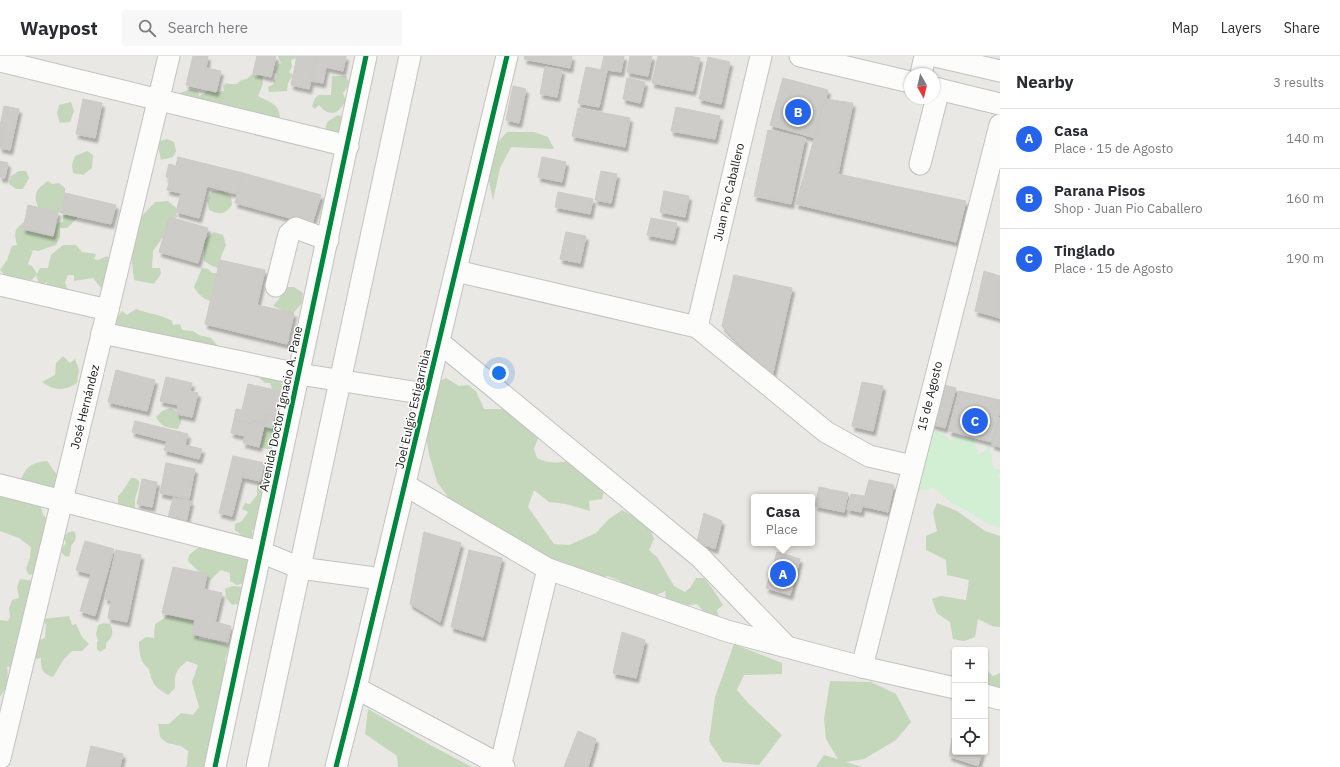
<!DOCTYPE html>
<html lang="en">
<head>
<meta charset="utf-8">
<style>
  :root { --surface:#fff; --page:#f7f7f7; --text:#2b2b33; --muted:#7c7c81; --line:#e1e1e2; --accent:#2563eb }
  body { margin:0; font-family:"IBM Plex Sans",sans-serif; background:var(--page); color:var(--text) }
  .controls { position:absolute; right:12px; bottom:12px; display:grid; overflow:hidden; border-radius:4px; box-shadow:0 1px 3px #0004 }
  .controls button { width:36px; height:36px; display:grid; place-items:center; padding:0; border:0; border-bottom:1px solid var(--line); background:var(--surface); color:var(--text); font:20px sans-serif }
  .compass { position:absolute; left:904px; top:12px; width:36px; height:36px; border-radius:50%; background:var(--surface); box-shadow:0 1px 3px #0004; rotate:172deg }
  .you { position:absolute; left:499px; top:317px; width:14px; height:14px; margin:-10px; border:3px solid #fff; border-radius:50%; background:#1a73e8; box-shadow:0 0 0 6px #1a73e833 }
  .badge { display:grid; place-items:center; width:26px; height:26px; border-radius:50%; background:var(--accent); color:#fff; font-size:13px; font-weight:700 }
  .pin { position:absolute; translate:-50% -50%; border:2px solid #fff; box-shadow:0 1px 4px #0006 }
  .popup { position:absolute; left:751px; top:438px; width:64px; height:52px; box-sizing:border-box; display:grid; place-content:center; border-radius:4px; background:var(--surface); filter:drop-shadow(0 1px 3px #0005); font-size:13px; white-space:nowrap; color:var(--muted) }
  .popup b { font-size:15px; color:var(--text) }
  .popup::after { content:''; position:absolute; left:50%; top:100%; margin-left:-8px; border:8px solid transparent; border-top-color:var(--surface) }
  .list { margin:0; padding:0; list-style:none }
  h2 { display:flex; justify-content:space-between; align-items:center; height:52px; margin:0; padding:0 16px; font-size:17px }
  h2 small { font-size:13px; font-weight:400; color:var(--muted) }
  .list li { display:grid; grid-template-columns:26px 1fr auto; gap:12px; align-items:center; box-sizing:border-box; height:60px; padding:0 16px; border-top:1px solid var(--line) }
  .list b { display:block; font-size:15px; white-space:nowrap }
  .list p { margin:0; font-size:13px; white-space:nowrap; color:var(--muted) }
  .list em { font-size:13px; font-style:normal; color:var(--muted) }
  .icon { flex:none; width:22px; height:22px; fill:none; stroke:currentColor; stroke-width:2; stroke-linecap:round; stroke-linejoin:round }
  .map { position:relative; flex:none; width:1000px; height:711px; overflow:hidden }
  header { display:flex; align-items:center; gap:24px; box-sizing:border-box; height:56px; padding:0 20px; background:var(--surface); border-bottom:1px solid var(--line) }
  header strong { font-size:19px }
  nav { display:flex; gap:22px; margin-inline-start:auto; font-size:14px }
  .search { width:280px; height:36px; background:var(--page); display:flex; align-items:center; gap:10px; box-sizing:border-box; padding:0 14px; border-radius:4px; color:var(--muted); font-size:15px }
  main { display:flex }
  aside { flex:1; background:var(--surface) }
  .map>svg:first-child { display:block }
  .forest { fill:#c4d7ba }
  .park { fill:#d2efd3 }
  .building { fill:#ceccc9; stroke:#cccac6; filter:url(#shadow) }
  .lines { fill:none; stroke-linecap:round; stroke-linejoin:round }
  .minor-casing { stroke:#c2c2c0; stroke-width:23 }
  .minor { stroke:#fcfcfb; stroke-width:21 }
  .cycleway-casing { stroke:#fff; stroke-width:8 }
  .cycleway { stroke:#00873e; stroke-width:5 }
  .labels { text-anchor:middle; stroke-width:3; stroke-linejoin:round; paint-order:stroke }
  .street-label { font-size:12px; fill:#1b1b1b; stroke:#fff }
</style>
</head>
<body>
<header>
<strong>Waypost</strong>
<div class="search"><svg class="icon" aria-label="search" viewBox="0 0 24 24"><circle cx="10" cy="10" r="6"/><path d="M15 15l6 6"/></svg>Search here</div>
<nav><a>Map</a><a>Layers</a><a>Share</a></nav>
</header>
<main>
<div class="map">
<svg width="1000" height="711" viewBox="0 0 1000 711">
  <defs>
    <filter id="shadow"><feDropShadow dx="2.5" dy="4.5" stdDeviation="1" flood-color="#0004"/></filter>
  </defs>
  <rect width="100%" height="100%" fill="#e9e8e4"/>
  <g class="forest">
    <polygon points="278,0 296,0 297,2 291,4 292,11 289,16 293,19 288,27 287,35 269,36 268,31 274,28 273,25 276,23 277,17 274,17 278,8 281,7"/>
    <path d="M253,17L257,21L262,19L263,28L258,40C270,47 279,47 280,62L270,64L259,57L251,59L214,52L212,46L204,49L185,41L180,37L191,33L198,35L199,40L204,38L207,34L216,36L224,35L223,30L226,27L229,28H237L241,24L247,23Z"/>
    <path d="M332,20H346L349,26L347,32L343,37L346,45C338,58 330,62 319,49L315,53L312,50L315,42L319,39H331Z"/>
    <polygon points="71,46 74,55 70,66 60,67 57,57 59,49"/>
    <polygon points="338,59 345,61 344,79 325,75 327,66"/>
    <polygon points="507,76 534,76 548,81 554,93 511,91 500,112 493,144 487,116 496,88"/>
    <polygon points="167,83 174,86 176,95 173,101 161,104 157,86"/>
    <polygon points="87,95 93,99 92,112 83,119 73,117 72,108 75,100"/>
    <polygon points="19,115 26,115 29,122 23,133 16,133 9,128 11,120"/>
    <path d="M48,125L52,128L59,127L65,132V137L61,157L38,151C33,137 36,134 48,125Z"/>
    <path d="M212,135H222L231,140L232,149C224,159 221,159 209,154L207,144Z"/>
    <polygon points="168,145 176,152 177,161 168,166 163,181 153,195 152,212 160,212 161,218 154,228 134,224 131,198 137,165 155,146"/>
    <path d="M63,159H68L78,161L67,172H60V181L56,189L38,195L33,194L28,208L32,210L37,218L40,212H48L51,199L63,189H76L82,196L96,198L94,203L98,204L107,200L114,209L111,223L101,232L93,222L74,225V219H68L65,226L68,235L46,236L47,226L40,230L36,219L32,224L22,223L11,226L0,214L7,204L12,190L17,189C14,177 14,173 24,166L23,173L53,180L58,167L63,166Z"/>
    <polygon points="214,176 223,179 226,189 222,198 218,212 212,210 204,205 204,184"/>
    <path d="M202,212L208,213L212,217H217L210,245C202,242 198,238 194,231Z"/>
    <polygon points="284,231 294,231 303,237 302,247 290,261 280,253 273,250 279,243"/>
    <path d="M136,253C148,258 161,258 172,265L173,269L180,268L182,274L193,275L199,279L211,282L218,290L208,297L118,275L115,265L122,255L127,259Z"/>
    <path d="M63,300L70,307L75,303L79,314L77,327C65,335 54,335 42,326L55,319L56,307Z"/>
    <polygon points="262,316 284,323 281,328 284,330 280,335 272,333 270,327 265,327 260,323"/>
    <path d="M446,322L459,330L468,329L476,335L484,353H501L518,360L526,371L538,382L534,393L537,402C549,408 556,407 570,405L604,436L602,443L589,445L590,455L566,448L549,446L534,434L528,451L554,488L569,489L596,477L609,463L622,454L649,469L654,483L649,494L657,501L674,530L685,536L690,532L696,522H704L712,532L723,549L717,554L720,565L705,557L697,548L680,551L666,547L665,535C652,544 636,535 622,531L620,525L608,520L597,522L559,505L520,496L457,453L437,426L429,398L425,374L436,327Z"/>
    <polygon points="284,336 272,393 268,393 259,391 264,370 272,372 274,361 278,362"/>
    <path d="M170,352C182,357 184,361 178,373C168,372 161,371 156,361L162,355Z"/>
    <path d="M47,405L57,419L59,434L19,428C26,411 29,407 47,405Z"/>
    <path d="M131,422H135L139,425C140,434 135,438 135,445C135,450 135,453 134,458L118,449V440L122,436Z"/>
    <polygon points="266,424 261,462 252,475 253,480 246,483 241,482 240,478 235,474 235,468 242,465 248,456 242,453 245,447 250,448 257,439 257,431 260,425"/>
    <polygon points="16,435 40,447 43,459 50,465 38,517 29,519 26,513 30,501 31,491 19,482 0,475 0,440"/>
    <polygon points="937,447 957,455 985,475 1000,480 1000,571 992,570 978,563 975,581 964,585 953,583 950,566 937,557 932,543 941,540 966,544 969,524 947,519 946,504 926,494 926,480 937,475 933,456"/>
    <path d="M74,475C78,482 75,485 71,490V495L69,501L65,500L61,496L62,492L66,487L64,482L65,479L69,476Z"/>
    <polygon points="206,489 215,496 223,495 247,496 258,511 244,527 237,529 230,525 230,517 221,514 210,524 202,519 188,505 189,499 198,492"/>
    <path d="M20,523L35,525L17,609L7,611C9,621 7,632 0,641V564L8,565L10,561L9,552L12,544L19,542L17,531Z"/>
    <polygon points="232,530 244,531 243,550 237,548 232,549 226,542 225,533"/>
    <path d="M179,555L189,560L190,564H195L201,574L199,583L216,585L229,590L225,604L226,611L218,660L213,670V684L208,711H185L187,709L188,695L181,690L167,687L160,681L158,668H169L181,657L193,659L199,651L192,626L198,609L187,605C176,614 174,618 175,632L168,639C155,631 152,628 149,613C140,606 139,597 139,586L146,581L154,582L155,568L169,559Z"/>
    <path d="M69,560L72,569L76,568L82,581L89,588L82,595H72L64,603L53,621C42,617 41,614 41,602L37,603L33,599L38,591L40,584L45,582L46,569L43,563Z"/>
    <path d="M104,567L110,568C114,576 113,581 106,587V592L100,596L97,593V587L98,584L96,579L98,569Z"/>
    <polygon points="734,588 782,607 782,618 744,619 737,634 748,647 782,679 759,709 723,706 709,685 715,641"/>
    <polygon points="988,615 993,620 1000,617 1000,648 985,643 985,617"/>
    <polygon points="830,625 871,626 896,638 911,666 896,684 864,703 846,706 862,711 816,711 824,699 838,703 826,683 824,663"/>
    <polygon points="368,653 432,690 472,711 398,711 397,700 365,678"/>
  </g>
  <polygon class="park" points="933,374 943,378 952,385 958,381 974,383 978,398 984,396 989,389 994,413 1000,413 1000,418 998,420 1000,423 1000,471 990,469 967,455 953,448 933,431 926,434 916,434 914,419"/>
  <g class="building">
    <polygon points="193,0 208,0 206,12 221,15 216,36 186,29"/>
    <polygon points="257,0 276,0 271,21 253,17"/>
    <polygon points="297,0 316,0 309,33 291,29"/>
    <polygon points="316,0 346,0 343,15 326,11 323,27 311,25"/>
    <polygon points="525,0 572,0 570,12 524,3"/>
    <polygon points="604,0 624,0 621,16 601,13"/>
    <polygon points="630,0 652,0 648,20 627,16"/>
    <polygon points="658,0 688,0 700,2 693,35 652,27"/>
    <polygon points="708,1 730,6 721,48 699,43"/>
    <polygon points="545,11 562,14 557,41 540,38"/>
    <polygon points="586,11 607,15 599,51 578,47"/>
    <polygon points="627,22 645,26 640,47 623,43"/>
    <polygon points="783,22 828,34 815,82 770,69"/>
    <polygon points="513,30 526,33 519,67 506,64"/>
    <polygon points="83,43 102,47 95,82 76,78"/>
    <polygon points="825,43 853,47 838,118 966,145 956,186 796,148"/>
    <polygon points="4,50 19,53 10,94 0,92 0,70"/>
    <polygon points="676,51 720,60 715,83 671,75"/>
    <polygon points="578,52 630,62 625,91 572,80"/>
    <polygon points="768,74 805,82 791,148 754,140"/>
    <polygon points="178,101 243,117 237,138 207,130 199,162 176,156 181,137 167,134 170,122 166,121 169,108 176,110"/>
    <polygon points="542,101 566,106 562,126 538,121"/>
    <polygon points="0,105 8,107 5,122 0,121"/>
    <polygon points="601,115 617,118 611,147 595,144"/>
    <polygon points="243,117 321,139 312,168 235,147"/>
    <polygon points="664,135 689,140 685,161 660,156"/>
    <polygon points="558,136 593,143 590,158 555,151"/>
    <polygon points="65,137 116,149 111,168 61,157"/>
    <polygon points="28,149 58,156 53,180 23,173"/>
    <polygon points="169,161 208,172 198,207 159,196"/>
    <polygon points="651,162 677,167 673,184 647,179"/>
    <polygon points="566,176 586,180 580,207 560,203"/>
    <polygon points="220,204 265,214 257,249 294,257 287,288 205,268"/>
    <polygon points="984,215 1000,220 1000,262 975,255"/>
    <polygon points="734,219 792,232 772,321 722,270"/>
    <polygon points="116,314 155,324 147,355 108,346"/>
    <polygon points="166,321 192,327 190,335 198,337 192,361 177,358 178,349 160,345"/>
    <polygon points="862,326 883,330 873,375 852,370"/>
    <polygon points="248,328 284,336 278,362 267,359 265,368 253,365 251,368 234,363 236,353 242,354"/>
    <polygon points="940,328 956,332 945,372 931,368"/>
    <polygon points="959,335 1000,344 1000,354 992,386 949,375"/>
    <polygon points="267,359 274,361 272,372 264,370 259,391 243,387 245,380 231,377 234,363 251,368 253,365 265,368"/>
    <polygon points="1000,361 1000,391 992,389"/>
    <polygon points="135,365 188,378 185,389 202,393 199,403 164,394 167,385 132,376"/>
    <polygon points="233,400 264,407 260,425 242,421 232,460 219,457"/>
    <polygon points="166,407 195,413 189,443 160,437"/>
    <polygon points="142,423 157,426 152,451 137,448"/>
    <polygon points="869,424 894,429 888,456 862,450"/>
    <polygon points="819,431 848,437 844,456 815,450"/>
    <polygon points="851,438 864,440 861,456 847,453"/>
    <polygon points="173,442 191,445 186,466 168,462"/>
    <polygon points="704,457 722,465 715,493 697,486"/>
    <polygon points="424,476 461,487 440,566 410,548"/>
    <polygon points="85,485 114,493 95,560 80,555 91,518 76,514"/>
    <polygon points="116,494 141,499 127,566 108,562 111,544 105,543"/>
    <polygon points="469,494 502,502 483,581 451,571"/>
    <polygon points="777,496 800,503 790,539 766,532"/>
    <polygon points="173,511 207,518 204,533 222,537 215,566 231,570 228,586 192,578 195,564 162,557"/>
    <polygon points="622,576 645,584 636,622 613,617"/>
    <polygon points="578,675 596,683 588,711 564,711"/>
    <polygon points="952,682 955,683 955,696 982,696 978,710 949,700"/>
    <polygon points="91,690 123,698 120,711 86,711"/>
  </g>
  <g class="lines">
    <g class="minor-casing">
      <g id="minor">
        <polyline points="800,0 910,26"/>
        <polyline points="935,0 1000,15"/>
        <polyline points="0,5 348,90"/>
        <polyline points="921,18 925,0"/>
        <polyline points="934,32 1000,48"/>
        <polyline points="920,108 939,33"/>
        <polyline points="456,215 697,271 826,376 869,400 912,410"/>
        <polyline points="0,229 108,254"/>
        <polyline points="276,230 289,178 296,172 328,184"/>
        <polyline points="697,271 761,0"/>
        <polyline points="102,277 299,318 426,338"/>
        <polyline points="439,286 700,501 785,589"/>
        <polyline points="0,429 261,496 300,512 382,523"/>
        <polyline points="405,429 548,513 727,575 862,611 955,632"/>
        <polyline points="862,611 1000,69"/>
        <polyline points="356,632 504,711"/>
        <polyline points="985,639 1000,643"/>
        <polyline points="0,702 169,0"/>
        <polyline points="215,711 366,0"/>
        <polyline points="257,711 410,0"/>
        <polyline points="336,711 356,632 507,0"/>
        <polyline points="500,711 548,513"/>
      </g>
    </g>
    <use href="#minor" class="minor"/>
    <g class="cycleway-casing">
      <g id="cycleway">
        <polyline points="215,711 366,0"/>
        <polyline points="336,711 356,632 507,0"/>
      </g>
    </g>
    <use href="#cycleway" class="cycleway"/>
  </g>
  <g class="labels">
    <g class="street-label">
      <text transform="translate(729 136) rotate(-77)" y="4">Juan Pio Caballero</text>
      <text transform="translate(930 340) rotate(-76)" y="4">15 de Agosto</text>
      <text transform="translate(85 351) rotate(-76)" y="4">José Hernández</text>
      <text transform="translate(281 353) rotate(-78)" y="4">Avenida Doctor Ignacio A. Pane</text>
      <text transform="translate(413 353) rotate(-77)" y="4">Joel Eulgio Estigarribia</text>
    </g>
  </g>
</svg>
<div class="controls">
<button>+</button>
<button>−</button>
<button><svg class="icon" aria-label="locate" viewBox="0 0 24 24"><circle cx="12" cy="12" r="6"/><path d="M12 2v4M12 18v4M2 12h4M18 12h4"/></svg></button>
</div>
<svg class="compass" viewBox="-18 -18 36 36"><path d="M0-13l5 13h-10z" fill="#e53935"/><path d="M0 13l5-13h-10z" fill="#7c7c81"/></svg>
<div class="you"></div>
<div class="pin badge" style="left:783px;top:518px">A</div>
<div class="popup"><b>Casa</b>Place</div>
<div class="pin badge" style="left:798px;top:56px">B</div>
<div class="pin badge" style="left:975px;top:365px">C</div>
</div>
<aside>
<h2>Nearby<small>3 results</small></h2>
<ul class="list">
<li><span class="badge">A</span><div><b>Casa</b><p>Place · 15 de Agosto</p></div><em>140 m</em></li>
<li><span class="badge">B</span><div><b>Parana Pisos</b><p>Shop · Juan Pio Caballero</p></div><em>160 m</em></li>
<li><span class="badge">C</span><div><b>Tinglado</b><p>Place · 15 de Agosto</p></div><em>190 m</em></li>
</ul>
</aside>
</main>
</body>
</html>
